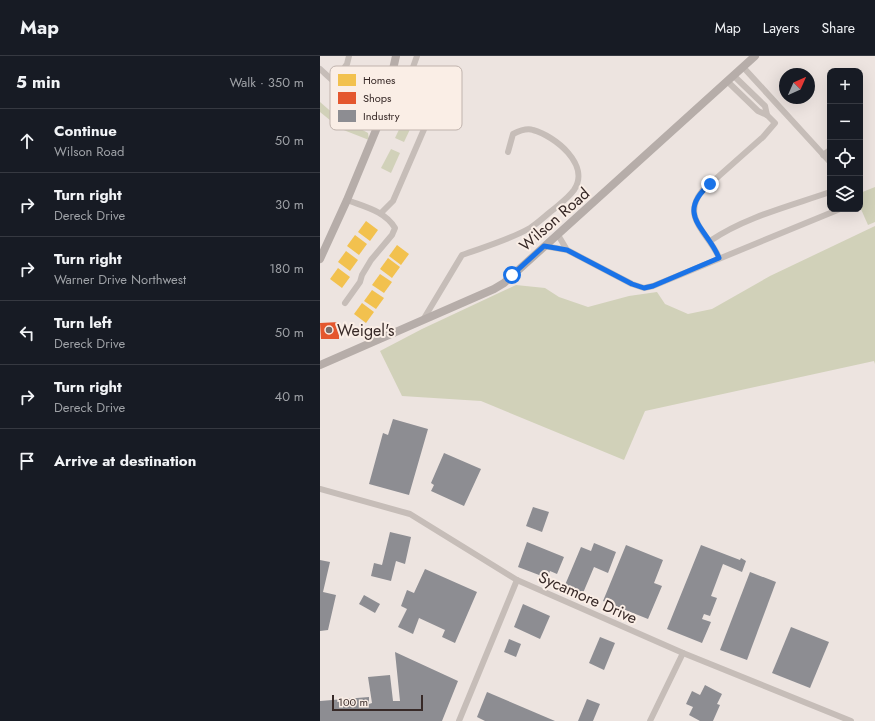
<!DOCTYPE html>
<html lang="en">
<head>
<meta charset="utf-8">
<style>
  :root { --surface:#171b24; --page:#242831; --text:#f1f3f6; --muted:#9ea1a6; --line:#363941 }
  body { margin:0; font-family:Jost,sans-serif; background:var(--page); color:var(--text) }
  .controls { position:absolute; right:12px; top:12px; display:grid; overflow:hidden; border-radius:8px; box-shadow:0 4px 16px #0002 }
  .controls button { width:36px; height:36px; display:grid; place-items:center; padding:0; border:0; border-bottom:1px solid var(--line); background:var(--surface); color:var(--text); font:20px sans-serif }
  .compass { position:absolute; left:459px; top:12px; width:36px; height:36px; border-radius:50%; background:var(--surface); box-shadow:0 4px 16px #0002; rotate:45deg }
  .scale { position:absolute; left:12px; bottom:10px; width:91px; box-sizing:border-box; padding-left:4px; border:2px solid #372927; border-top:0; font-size:11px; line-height:14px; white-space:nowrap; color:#372927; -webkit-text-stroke:3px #faeee6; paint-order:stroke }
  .stop { position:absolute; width:12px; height:12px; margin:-9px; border:3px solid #1a73e8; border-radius:50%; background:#fff }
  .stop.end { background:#1a73e8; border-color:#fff; box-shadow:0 1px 4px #0008 }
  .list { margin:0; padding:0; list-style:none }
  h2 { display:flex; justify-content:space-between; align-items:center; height:52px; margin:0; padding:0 16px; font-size:17px }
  h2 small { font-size:13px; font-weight:400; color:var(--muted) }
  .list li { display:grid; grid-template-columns:26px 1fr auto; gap:12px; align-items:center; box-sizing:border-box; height:64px; padding:0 16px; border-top:1px solid var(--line) }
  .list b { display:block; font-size:15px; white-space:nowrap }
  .list p { margin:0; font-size:13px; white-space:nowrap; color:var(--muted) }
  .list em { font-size:13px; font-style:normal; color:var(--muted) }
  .icon { flex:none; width:22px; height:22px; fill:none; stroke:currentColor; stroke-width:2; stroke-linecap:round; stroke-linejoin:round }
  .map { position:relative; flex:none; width:555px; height:665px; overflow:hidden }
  header { display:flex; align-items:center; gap:24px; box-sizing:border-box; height:56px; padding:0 20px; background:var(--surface); border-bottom:1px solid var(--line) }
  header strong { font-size:19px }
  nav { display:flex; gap:22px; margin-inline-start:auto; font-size:14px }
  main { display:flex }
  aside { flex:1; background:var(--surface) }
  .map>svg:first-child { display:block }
  .green { fill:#d1d1b9 }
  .homes { fill:#f2c14e }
  .shops { fill:#e4572e }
  .industry { fill:#8d8d92 }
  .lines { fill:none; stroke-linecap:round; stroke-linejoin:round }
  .street { stroke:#c6bdb8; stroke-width:6 }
  .secondary { stroke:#b6ada9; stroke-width:8 }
  .route { stroke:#1a73e8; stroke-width:5 }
  .poi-dot { fill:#776a68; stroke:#faeee6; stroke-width:1.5 }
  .labels { text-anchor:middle; stroke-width:4; stroke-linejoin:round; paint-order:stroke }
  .street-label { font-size:16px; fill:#372927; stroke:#faeee6 }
  .poi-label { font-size:16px; fill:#372927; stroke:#faeee6; text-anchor:start }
  .key { fill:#faeee6; stroke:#c0b3ad; stroke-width:1 }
  .key-label { font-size:11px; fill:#372927 }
</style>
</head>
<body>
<header>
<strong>Map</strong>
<nav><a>Map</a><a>Layers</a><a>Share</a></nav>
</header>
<main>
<aside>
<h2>5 min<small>Walk · 350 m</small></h2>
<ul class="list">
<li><svg class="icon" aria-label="ahead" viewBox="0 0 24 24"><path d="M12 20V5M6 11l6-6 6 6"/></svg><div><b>Continue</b><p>Wilson Road</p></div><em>50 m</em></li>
<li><svg class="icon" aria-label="right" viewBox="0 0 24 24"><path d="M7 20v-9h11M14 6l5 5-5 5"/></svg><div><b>Turn right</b><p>Dereck Drive</p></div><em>30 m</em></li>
<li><svg class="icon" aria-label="right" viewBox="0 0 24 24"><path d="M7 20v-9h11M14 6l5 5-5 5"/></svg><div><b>Turn right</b><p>Warner Drive Northwest</p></div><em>180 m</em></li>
<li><svg class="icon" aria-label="left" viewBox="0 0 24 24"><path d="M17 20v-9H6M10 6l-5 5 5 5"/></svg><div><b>Turn left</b><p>Dereck Drive</p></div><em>50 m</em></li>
<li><svg class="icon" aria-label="right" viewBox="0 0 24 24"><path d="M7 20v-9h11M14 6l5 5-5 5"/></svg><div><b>Turn right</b><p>Dereck Drive</p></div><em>40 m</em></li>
<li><svg class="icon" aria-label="arrive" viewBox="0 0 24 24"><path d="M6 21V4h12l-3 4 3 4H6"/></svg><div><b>Arrive at destination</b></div></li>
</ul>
</aside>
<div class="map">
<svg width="555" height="665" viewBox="0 0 555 665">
  <rect width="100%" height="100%" fill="#ede4e0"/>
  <g class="green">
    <polygon points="0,46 15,59 48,77 49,84 21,73 0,56"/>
    <polygon points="84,63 93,67 84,86 75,82"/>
    <polygon points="71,93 80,97 71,117 61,112"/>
    <polygon points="555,131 555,166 548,169 540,151 540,137"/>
    <polygon points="555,170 555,308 554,305 325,355 304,404 161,345 82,340 60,295 102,273 196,229 225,232 239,241 268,251 309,240 337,236 345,248 368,258 392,253 450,220"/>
  </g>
  <g class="homes">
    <polygon points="46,165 58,174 50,185 38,176"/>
    <polygon points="35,179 47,188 39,199 27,190"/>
    <polygon points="77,189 89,198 81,209 69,200"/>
    <polygon points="26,195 38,204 30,215 18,206"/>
    <polygon points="68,202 80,211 72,222 60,213"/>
    <polygon points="18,212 30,221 22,232 10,223"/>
    <polygon points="60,218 72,226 64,237 52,229"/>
    <polygon points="52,234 64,242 56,253 44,245"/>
    <polygon points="42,247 54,256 46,267 34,258"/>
  </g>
  <polygon class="shops" points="19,266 19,283 1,283 0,267"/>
  <g class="industry">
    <polygon points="73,363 108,373 89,439 49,428 63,377 68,379"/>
    <polygon points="124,397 161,413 144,450 111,435 114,429 111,427"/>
    <polygon points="213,451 229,456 222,476 206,470"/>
    <polygon points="70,476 91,481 85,508 76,505 71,525 51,520 54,507 62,509"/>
    <polygon points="207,486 244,501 237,518 230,515 227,522 198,511"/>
    <polygon points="274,487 296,496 288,517 274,511 263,537 245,529 261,491 271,495"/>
    <polygon points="306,489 343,504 334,527 342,530 328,563 283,545"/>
    <polygon points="381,489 420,504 421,502 426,505 422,516 403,508 391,540 397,542 390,560 384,558 382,563 391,566 382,587 347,573"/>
    <polygon points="0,504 10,506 3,536 16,539 8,574 0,575"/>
    <polygon points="105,513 157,536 135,587 122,581 125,574 99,562 93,578 78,571 87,553 81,550 87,534 94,537"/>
    <polygon points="430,516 456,526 427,604 400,594"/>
    <polygon points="44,539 60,548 55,557 39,548"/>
    <polygon points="203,548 230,560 220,583 194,571"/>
    <polygon points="471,571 509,586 490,632 452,617"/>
    <polygon points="280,581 295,587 284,614 269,607"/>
    <polygon points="189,583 201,588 196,601 184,596"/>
    <polygon points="75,596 138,625 122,665 0,665 0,645 49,641 49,648 52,647 48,621 70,619 73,645 80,645"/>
    <polygon points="385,629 402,638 397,648 400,649 393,665 380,665 369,659 373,651 366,648 372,635 380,639"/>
    <polygon points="167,636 235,665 165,665 157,661"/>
    <polygon points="267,643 280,648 273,665 258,665"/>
  </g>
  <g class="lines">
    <g class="street">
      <polyline points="423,11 510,106"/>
      <path d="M0,13C21,32 36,47 63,57"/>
      <polyline points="414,20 445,50 447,59"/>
      <polyline points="14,26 27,8 29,0"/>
      <polyline points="503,99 510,94"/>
      <polyline points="61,157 73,145 105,71 107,61 92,14 97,0"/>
      <polyline points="238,179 247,194 312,228 324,232 333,230 520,153"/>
      <path d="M390,185C425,161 470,150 510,136"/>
      <polyline points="224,190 247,194"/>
      <path d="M399,202C390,178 360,163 382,135L443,81L455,67L447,59L438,55L407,25"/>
      <path d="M25,247L40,226L42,219L51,204L72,179L75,172C65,155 45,151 27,144"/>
      <path d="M103,264L142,199C164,191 189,184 210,172C218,167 226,159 234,153C241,147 249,141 254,134C271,109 235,80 213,74C207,72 199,75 193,78L188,96"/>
      <polyline points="0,433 90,458 197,524 363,597 531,665"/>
      <polyline points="139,665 197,524"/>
      <polyline points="330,665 363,597"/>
    </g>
    <g class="secondary">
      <polyline points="0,203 27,144 63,57 76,0"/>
      <polyline points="0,309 174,233 184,227 435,0"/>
    </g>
  </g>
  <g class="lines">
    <path class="route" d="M192,219L224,190L247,194L312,228L324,232L333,230L399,202C388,173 354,159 390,128"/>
  </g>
  <circle class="poi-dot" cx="9" cy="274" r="4"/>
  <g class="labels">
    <g class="street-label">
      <text transform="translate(234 163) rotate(-41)" y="6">Wilson Road</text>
      <text transform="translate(268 541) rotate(24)" y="6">Sycamore Drive</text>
    </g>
    <g class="poi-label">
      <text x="17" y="280">Weigel's</text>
    </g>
  </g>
  <rect x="10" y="10" width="132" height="64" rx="6" class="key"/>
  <rect x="18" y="18" width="18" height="12" fill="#f2c14e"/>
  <rect x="18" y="36" width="18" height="12" fill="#e4572e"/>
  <rect x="18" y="54" width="18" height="12" fill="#8d8d92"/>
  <g class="key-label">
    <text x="43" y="28">Homes</text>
    <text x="43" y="46">Shops</text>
    <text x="43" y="64">Industry</text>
  </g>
</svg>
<div class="controls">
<button>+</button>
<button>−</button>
<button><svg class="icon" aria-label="locate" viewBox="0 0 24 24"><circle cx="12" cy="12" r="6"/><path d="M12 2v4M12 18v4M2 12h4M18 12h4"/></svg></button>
<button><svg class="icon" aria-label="layers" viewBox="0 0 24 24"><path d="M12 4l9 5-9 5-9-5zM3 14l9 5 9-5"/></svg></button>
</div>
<svg class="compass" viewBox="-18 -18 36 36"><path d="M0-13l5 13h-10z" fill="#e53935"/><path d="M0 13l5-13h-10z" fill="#9ea1a6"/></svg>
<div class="scale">100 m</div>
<div class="stop" style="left:192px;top:219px"></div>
<div class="stop end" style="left:390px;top:128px"></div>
</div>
</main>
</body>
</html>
